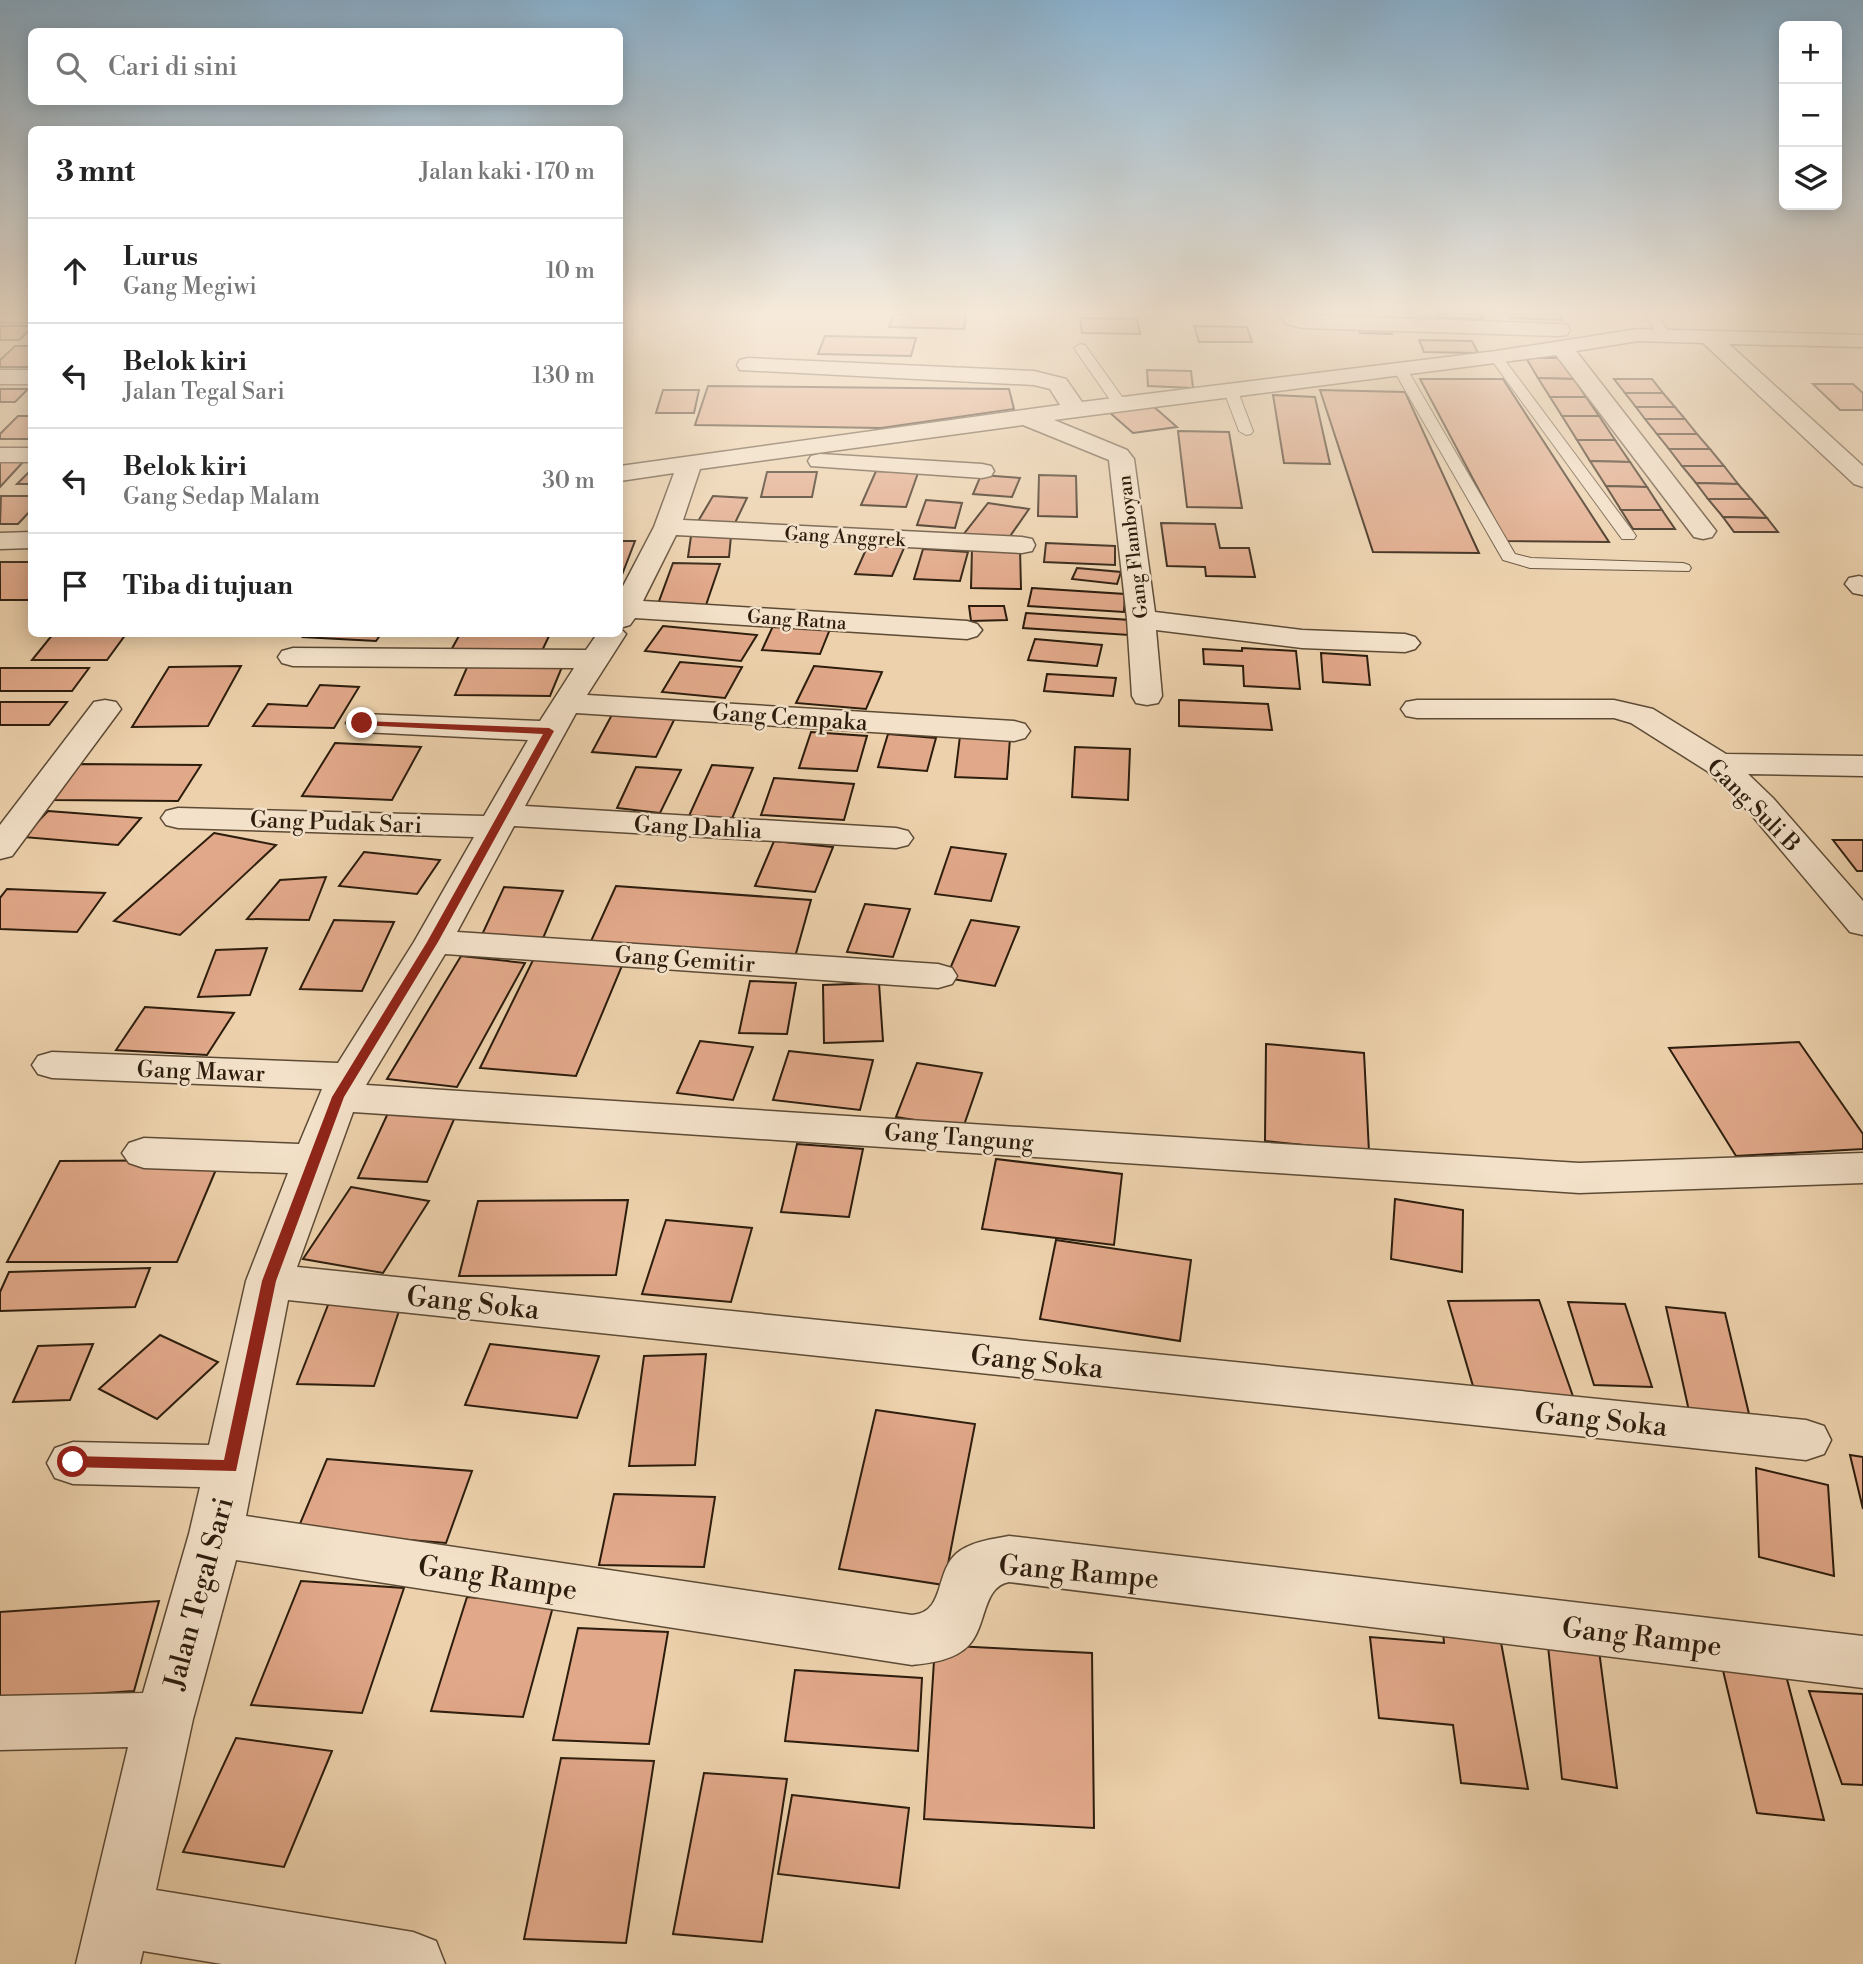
<!DOCTYPE html>
<html lang="id">
<head>
<meta charset="utf-8">
<style>
  :root { --surface:#fff; --page:#f6f6f6; --text:#222; --muted:#767676; --line:#e0e0e0 }
  body { margin:0; font-family:"Libre Bodoni",serif; background:var(--page); color:var(--text) }
  .controls { position:absolute; right:21px; top:21px; display:grid; overflow:hidden; border-radius:10px; box-shadow:0 4px 18px #0003 }
  .controls button { width:63px; height:63px; display:grid; place-items:center; padding:0; border:0; border-bottom:2px solid var(--line); background:var(--surface); color:var(--text); font:35px sans-serif }
  .stop { position:absolute; width:21px; height:21px; margin:-16px; border:5px solid #8f2418; border-radius:50%; background:#fff }
  .stop.end { background:#8f2418; border-color:#fff; box-shadow:0 2px 7px #0008 }
  .list { margin:0; padding:0; list-style:none }
  h2 { display:flex; justify-content:space-between; align-items:center; height:91px; margin:0; padding:0 28px; font-size:30px }
  h2 small { font-size:23px; font-weight:400; color:var(--muted) }
  .list li { display:grid; grid-template-columns:46px 1fr auto; gap:21px; align-items:center; box-sizing:border-box; height:105px; padding:0 28px; border-top:2px solid var(--line) }
  .list b { display:block; font-size:26px; white-space:nowrap }
  .list p { margin:0; font-size:23px; white-space:nowrap; color:var(--muted) }
  .list em { font-size:23px; font-style:normal; color:var(--muted) }
  .icon { flex:none; width:38px; height:38px; fill:none; stroke:currentColor; stroke-width:2; stroke-linecap:round; stroke-linejoin:round }
  .map { position:relative; flex:none; width:1863px; height:1964px; overflow:hidden }
  .search { position:absolute; background:var(--surface); box-shadow:0 4px 18px #0003; left:28px; top:28px; width:595px; height:77px; display:flex; align-items:center; gap:18px; box-sizing:border-box; padding:0 24px; border-radius:10px; color:var(--muted); font-size:26px }
  .panel { position:absolute; background:var(--surface); box-shadow:0 4px 18px #0003; left:28px; top:126px; width:595px; height:511px; border-radius:10px }
  .map>svg:first-child { display:block }
  .building { fill:#e1a889; stroke:#2d1d0d; stroke-width:2 }
  .lines { fill:none; stroke-linecap:round; stroke-linejoin:round }
  .service-casing { stroke:#5d4a35; stroke-width:2 }
  .minor-casing { stroke:#5d4a35; stroke-width:3 }
  .service { fill:#f3e1c9; fill-rule:evenodd }
  .minor { fill:#f3e1c9; fill-rule:evenodd }
  .route { fill:#8f2418 }
  .labels { text-anchor:middle; stroke-width:5; stroke-linejoin:round; paint-order:stroke }
  .far-street-label { font-size:19px; fill:#2d1d0d; stroke:#f3e1c9 }
  .street-label { font-size:23px; fill:#2d1d0d; stroke:#f3e1c9 }
  .near-street-label { font-size:28px; fill:#2d1d0d; stroke:#f3e1c9 }
</style>
</head>
<body>
<div class="map">
<svg width="1863" height="1964" viewBox="0 0 1863 1964">
  <rect width="100%" height="100%" fill="#ecd1ac"/>
  <filter id="stains"><feTurbulence type="fractalNoise" baseFrequency=".00286" numOctaves="4"/><feColorMatrix values="0 0 0 0 .2 0 0 0 0 .09 0 0 0 0 .02 0 0 0 .5 -.17"/></filter>
  <radialGradient id="worn" r=".72"><stop offset=".6" stop-color="#630" stop-opacity="0"/><stop offset="1" stop-color="#630" stop-opacity=".3"/></radialGradient>
  <g class="building">
    <polygon points="893,314 966,314 964,329 889,327"/>
    <polygon points="1435,314 1480,314 1483,319 1437,318"/>
    <polygon points="1508,314 1559,314 1562,320 1510,318"/>
    <polygon points="1080,318 1137,319 1140,334 1082,333"/>
    <polygon points="0,326 32,326 32,328 19,340 0,340"/>
    <polygon points="1194,326 1247,327 1252,342 1199,342"/>
    <polygon points="1358,327 1391,328 1392,334 1360,333"/>
    <polygon points="825,336 916,338 911,356 818,354"/>
    <polygon points="1419,340 1472,341 1478,353 1424,352"/>
    <polygon points="15,346 32,346 32,367 0,367 0,360"/>
    <polygon points="1526,358 1560,358 1574,379 1538,378"/>
    <polygon points="1147,370 1191,371 1193,388 1148,386"/>
    <polygon points="1538,378 1574,379 1586,397 1550,397"/>
    <polygon points="1420,379 1503,379 1609,542 1506,541"/>
    <polygon points="1614,379 1652,379 1663,393 1625,393"/>
    <polygon points="1813,384 1853,384 1863,393 1863,410 1840,410"/>
    <polygon points="708,386 1009,389 1014,409 881,428 695,425"/>
    <polygon points="0,389 28,389 15,402 0,402"/>
    <polygon points="663,390 699,390 694,413 656,413"/>
    <polygon points="1320,390 1405,392 1479,553 1373,552"/>
    <polygon points="1625,393 1663,393 1675,407 1636,407"/>
    <polygon points="1273,395 1315,397 1330,464 1284,463"/>
    <polygon points="1550,397 1586,397 1599,416 1562,416"/>
    <polygon points="1153,406 1177,427 1133,433 1109,412"/>
    <polygon points="1636,407 1675,407 1685,419 1645,419"/>
    <polygon points="18,416 32,416 32,439 0,439 0,434"/>
    <polygon points="1562,416 1599,416 1615,440 1577,440"/>
    <polygon points="1645,419 1685,419 1697,434 1657,434"/>
    <polygon points="1178,431 1229,432 1242,508 1187,507"/>
    <polygon points="1657,434 1697,434 1710,449 1669,449"/>
    <polygon points="1577,440 1615,440 1630,462 1590,461"/>
    <polygon points="1669,449 1710,449 1724,466 1682,466"/>
    <polygon points="0,461 24,461 0,487"/>
    <polygon points="1590,461 1630,462 1647,487 1606,486"/>
    <polygon points="1682,466 1724,466 1738,484 1696,483"/>
    <polygon points="32,469 32,484 17,484"/>
    <polygon points="876,471 918,473 906,507 861,505"/>
    <polygon points="767,472 817,472 812,497 761,497"/>
    <polygon points="981,475 1020,478 1012,497 973,494"/>
    <polygon points="1039,475 1076,476 1077,517 1038,516"/>
    <polygon points="1696,483 1738,484 1751,499 1708,499"/>
    <polygon points="1606,486 1647,487 1662,510 1621,510"/>
    <polygon points="1,496 32,496 32,509 18,524 0,524"/>
    <polygon points="713,496 747,498 734,525 697,523"/>
    <polygon points="1708,499 1751,499 1767,518 1723,517"/>
    <polygon points="926,500 962,503 955,528 917,525"/>
    <polygon points="988,503 1029,509 1006,542 963,535"/>
    <polygon points="1621,510 1662,510 1675,529 1633,529"/>
    <polygon points="1723,517 1767,518 1778,532 1734,532"/>
    <polygon points="1161,523 1215,524 1220,548 1249,548 1255,577 1206,576 1205,567 1167,566"/>
    <polygon points="691,536 731,536 729,557 688,557"/>
    <polygon points="620,541 635,541 620,580"/>
    <polygon points="1046,543 1115,546 1115,565 1044,562"/>
    <polygon points="868,545 904,548 892,576 855,574"/>
    <polygon points="923,549 968,552 960,581 914,579"/>
    <polygon points="972,549 1020,549 1021,589 971,588"/>
    <rect x="0" y="562" width="32" height="38"/>
    <polygon points="673,563 720,564 706,605 658,604"/>
    <polygon points="1077,568 1121,572 1117,584 1072,579"/>
    <polygon points="1032,588 1125,594 1124,612 1028,606"/>
    <polygon points="969,606 1004,606 1007,620 971,621"/>
    <polygon points="1026,613 1130,620 1129,635 1023,628"/>
    <polygon points="663,626 757,635 741,661 645,651"/>
    <polygon points="773,626 830,629 820,654 762,650"/>
    <polygon points="53,634 126,634 107,660 32,660"/>
    <polygon points="305,634 381,634 376,641 303,637"/>
    <polygon points="460,634 550,634 540,655 450,652"/>
    <polygon points="1035,639 1102,645 1097,666 1028,660"/>
    <polygon points="1242,648 1296,651 1300,689 1244,686 1243,666 1204,664 1203,649 1242,651"/>
    <polygon points="1321,653 1367,656 1370,685 1323,682"/>
    <polygon points="680,662 742,667 725,698 662,692"/>
    <polygon points="468,665 562,667 550,696 455,695"/>
    <polygon points="241,666 208,726 132,727 169,667"/>
    <polygon points="814,666 882,672 866,709 796,703"/>
    <polygon points="0,668 89,668 72,691 0,691"/>
    <polygon points="1047,674 1116,678 1113,696 1044,691"/>
    <polygon points="320,685 359,687 334,728 253,726 268,704 307,706"/>
    <polygon points="1179,700 1268,704 1272,730 1179,726"/>
    <polygon points="0,702 67,702 49,725 0,725"/>
    <polygon points="615,709 677,714 656,757 592,752"/>
    <polygon points="811,732 867,736 857,771 799,768"/>
    <polygon points="888,734 936,738 927,771 878,767"/>
    <polygon points="960,736 1010,738 1007,779 955,777"/>
    <polygon points="335,743 421,747 392,800 302,796"/>
    <polygon points="1075,747 1130,749 1128,800 1072,797"/>
    <polygon points="79,764 201,765 178,801 54,800"/>
    <polygon points="712,765 753,768 731,821 688,818"/>
    <polygon points="636,767 681,770 660,813 617,808"/>
    <polygon points="774,778 854,784 844,820 761,815"/>
    <polygon points="48,811 141,818 118,845 23,837"/>
    <polygon points="214,833 276,845 180,935 114,921"/>
    <polygon points="1833,840 1863,840 1863,871 1857,871"/>
    <polygon points="774,841 833,847 815,892 755,886"/>
    <polygon points="951,847 1006,854 991,901 935,894"/>
    <polygon points="364,852 440,860 417,894 339,886"/>
    <polygon points="326,877 309,920 247,919 280,880"/>
    <polygon points="616,886 811,900 795,957 591,941"/>
    <polygon points="504,887 563,891 541,943 480,939"/>
    <polygon points="7,889 105,893 77,932 0,929 0,898"/>
    <polygon points="865,904 910,909 893,957 847,952"/>
    <polygon points="334,920 394,922 362,991 300,989"/>
    <polygon points="971,920 1019,927 995,986 946,978"/>
    <polygon points="267,948 250,995 198,997 216,950"/>
    <polygon points="536,954 624,961 576,1076 480,1068"/>
    <polygon points="461,956 525,963 457,1087 387,1079"/>
    <polygon points="750,981 796,983 787,1034 739,1033"/>
    <polygon points="879,983 883,1041 824,1043 823,985"/>
    <polygon points="145,1007 234,1013 207,1055 116,1050"/>
    <polygon points="700,1041 753,1047 733,1100 677,1093"/>
    <polygon points="1799,1042 1863,1134 1863,1149 1736,1156 1669,1048"/>
    <polygon points="1266,1044 1364,1053 1369,1152 1265,1141"/>
    <polygon points="789,1051 873,1060 860,1110 773,1100"/>
    <polygon points="917,1063 982,1073 963,1128 896,1117"/>
    <polygon points="388,1113 455,1117 427,1182 358,1178"/>
    <polygon points="797,1144 863,1149 849,1217 781,1212"/>
    <polygon points="996,1159 1122,1174 1114,1245 982,1229"/>
    <polygon points="220,1160 177,1262 7,1262 60,1161"/>
    <polygon points="351,1187 429,1201 383,1273 303,1259"/>
    <polygon points="1395,1199 1463,1210 1462,1272 1391,1259"/>
    <polygon points="628,1200 616,1275 459,1276 478,1201"/>
    <polygon points="666,1220 752,1228 731,1302 642,1294"/>
    <polygon points="1056,1240 1191,1260 1180,1341 1040,1319"/>
    <polygon points="150,1268 135,1307 0,1311 0,1292 9,1272"/>
    <polygon points="330,1300 402,1302 374,1386 297,1384"/>
    <polygon points="1539,1300 1575,1402 1478,1403 1448,1301"/>
    <polygon points="1568,1302 1625,1304 1652,1387 1594,1385"/>
    <polygon points="1666,1307 1725,1313 1750,1418 1689,1411"/>
    <polygon points="160,1335 218,1362 157,1419 99,1389"/>
    <polygon points="93,1344 70,1400 13,1402 38,1346"/>
    <polygon points="490,1344 599,1356 577,1418 465,1405"/>
    <polygon points="706,1354 695,1465 629,1466 644,1356"/>
    <polygon points="876,1410 975,1424 944,1585 839,1569"/>
    <polygon points="1850,1455 1863,1457 1863,1509"/>
    <polygon points="327,1459 472,1471 446,1543 297,1531"/>
    <polygon points="1756,1468 1828,1485 1834,1576 1759,1557"/>
    <polygon points="614,1494 715,1497 704,1567 599,1565"/>
    <polygon points="301,1581 404,1588 362,1713 251,1705"/>
    <polygon points="467,1597 554,1603 523,1717 431,1711"/>
    <polygon points="159,1601 134,1691 0,1700 0,1612"/>
    <polygon points="1546,1627 1597,1635 1617,1788 1562,1779"/>
    <polygon points="578,1628 668,1632 649,1744 553,1740"/>
    <polygon points="1443,1632 1500,1637 1528,1789 1461,1783 1453,1725 1379,1718 1370,1637 1444,1643"/>
    <polygon points="935,1645 1092,1653 1094,1828 924,1819"/>
    <polygon points="1720,1658 1783,1664 1824,1820 1757,1813"/>
    <polygon points="795,1670 922,1678 918,1751 785,1741"/>
    <polygon points="1809,1691 1863,1694 1863,1785 1842,1784"/>
    <polygon points="236,1738 332,1751 284,1867 183,1852"/>
    <polygon points="561,1758 654,1761 626,1943 524,1939"/>
    <polygon points="704,1773 787,1779 762,1942 673,1934"/>
    <polygon points="792,1795 909,1808 899,1888 778,1874"/>
  </g>
  <g class="lines">
    <g class="service-casing">
      <g id="service">
        <polygon points="1643,314 1656,314 1671,335 1669,338 1661,338"/>
        <polygon points="1080,344 1085,345 1125,401 1125,407 1115,407 1074,348"/>
        <polygon points="1496,354 1501,355 1634,533 1636,536 1634,539 1622,539 1490,358"/>
        <polygon points="1400,365 1407,369 1515,554 1531,558 1683,563 1689,565 1691,568 1689,571 1530,568 1503,560 1393,369"/>
        <polygon points="1230,385 1237,389 1253,431 1251,434 1246,435 1239,431 1223,389"/>
      </g>
    </g>
    <g class="minor-casing">
      <g id="minor">
        <rect x="0" y="314" width="32" height="8"/>
        <polygon points="1279,314 1559,324 1567,325 1570,330 1567,335 1559,336 1303,328 1286,324"/>
        <path d="M1638,329L1863,335V347L1729,344L1863,466V487L1854,484L1703,343L1638,341L1576,351L1716,531L1712,537L1703,539L1694,537L1556,355L1054,420L1127,450L1134,459L1155,612L1302,630L1405,634L1415,637L1420,643L1415,649L1405,652L1302,648L1156,630L1162,696L1158,703L1147,705L1136,703L1132,696L1127,619L1109,460L1023,425L700,469L683,520L1022,537L1032,539L1035,545L1032,551L1022,553L676,535L643,601L967,621L977,624L982,630L977,636L967,639L635,618L630,625L620,628L626,634L587,695L1014,721L1025,724L1030,731L1025,738L1014,741L576,713L525,806L896,828L908,831L913,838L908,845L896,848L514,826L457,932L938,964L952,968L957,976L952,984L938,988L445,954L366,1085L1579,1163L1863,1153V1183L1579,1193L353,1112L297,1267L1806,1420L1824,1426L1831,1440L1824,1454L1806,1460L288,1300L246,1516L912,1615C946,1612 934,1573 957,1553C970,1542 992,1539 1009,1536L1863,1636V1688L1009,1582C982,1587 987,1626 969,1645C955,1660 931,1663 912,1665L236,1560L193,1719L156,1890L413,1932L436,1941L445,1964H222L143,1951L140,1964H76L128,1747L0,1750V1696L143,1693L189,1534L200,1487L73,1484L55,1478L47,1463L55,1448L73,1442L209,1445L246,1281L288,1173L144,1168L129,1163L122,1153L129,1143L144,1138L299,1144L322,1089L52,1078L38,1074L32,1065L38,1056L52,1052L338,1063L414,942L474,837L178,828L166,825L161,818L166,811L178,808L484,816L528,740L362,732L351,730L346,723L351,716L362,714L540,721L574,668L293,666L282,663L278,657L282,651L293,648L586,650L597,634H620V592L654,527L674,473L620,481V466L1060,405L1050,389L1034,385L740,370L737,365L740,360L748,358L1034,371L1066,379L1082,402L1496,351Z"/>
        <rect x="0" y="370" width="32" height="14"/>
        <rect x="0" y="448" width="32" height="14"/>
        <polygon points="820,454 982,464 991,466 994,471 991,476 982,478 811,466 808,461 811,456"/>
        <polygon points="32,532 32,548 0,549 0,533"/>
        <polygon points="1859,576 1863,577 1863,595 1853,593 1845,584 1849,578"/>
        <polygon points="105,700 116,702 121,709 12,856 0,859 0,825 94,702"/>
        <polygon points="1417,700 1614,700 1653,709 1726,754 1863,756 1863,776 1748,774 1773,798 1863,901 1863,935 1850,932 1749,812 1707,771 1631,723 1614,718 1417,718 1406,716 1401,709 1406,702"/>
      </g>
    </g>
    <use href="#service" class="service"/>
    <use href="#minor" class="minor"/>
  </g>
  <linearGradient id="sky" x2="0" y2="1"><stop stop-color="#8ab4d3"/><stop offset="0.53" stop-color="#f6eada"/><stop offset="1" stop-color="#f6eada" stop-opacity="0"/></linearGradient>
  <rect width="1863" height="589" fill="url(#sky)"/>
  <polygon class="route" points="362,721 549,728 554,731 438,942 344,1097 276,1281 236,1471 68,1467 66,1462 73,1456 224,1460 262,1281 332,1097 427,942 543,734 359,725 358,723"/>
  <g class="labels">
    <g class="far-street-label">
      <text transform="translate(845 536) rotate(3)" y="7">Gang Anggrek</text>
      <text transform="translate(1132 547) rotate(-97)" y="7">Gang Flamboyan</text>
      <text transform="translate(797 619) rotate(4)" y="7">Gang Ratna</text>
    </g>
    <g class="street-label">
      <text transform="translate(790 717) rotate(4)" y="8">Gang Cempaka</text>
      <text transform="translate(1754 805) rotate(45)" y="8">Gang Suli B</text>
      <text transform="translate(336 822) rotate(2)" y="8">Gang Pudak Sari</text>
      <text transform="translate(698 827) rotate(3)" y="8">Gang Dahlia</text>
      <text transform="translate(685 959) rotate(4)" y="8">Gang Gemitir</text>
      <text transform="translate(201 1071) rotate(2)" y="8">Gang Mawar</text>
      <text transform="translate(959 1137) rotate(4)" y="8">Gang Tangung</text>
    </g>
    <g class="near-street-label">
      <text transform="translate(473 1302) rotate(6)" y="10">Gang Soka</text>
      <text transform="translate(1037 1361) rotate(6)" y="10">Gang Soka</text>
      <text transform="translate(1601 1419) rotate(6)" y="10">Gang Soka</text>
      <text transform="translate(1079 1571) rotate(5)" y="10">Gang Rampe</text>
      <text transform="translate(498 1577) rotate(9)" y="10">Gang Rampe</text>
      <text transform="translate(198 1593) rotate(-75)" y="10">Jalan Tegal Sari</text>
      <text transform="translate(1642 1636) rotate(7)" y="10">Gang Rampe</text>
    </g>
  </g>
  <rect width="100%" height="100%" filter="url(#stains)"/>
  <rect width="100%" height="100%" fill="url(#worn)"/>
</svg>
<div class="controls">
<button>+</button>
<button>−</button>
<button><svg class="icon" aria-label="layers" viewBox="0 0 24 24"><path d="M12 4l9 5-9 5-9-5zM3 14l9 5 9-5"/></svg></button>
</div>
<div class="stop" style="left:73px;top:1462px"></div>
<div class="stop end" style="left:362px;top:723px"></div>
<div class="search"><svg class="icon" aria-label="search" viewBox="0 0 24 24"><circle cx="10" cy="10" r="6"/><path d="M15 15l6 6"/></svg>Cari di sini</div>
<section class="panel">
<h2>3 mnt<small>Jalan kaki · 170 m</small></h2>
<ul class="list">
<li><svg class="icon" aria-label="ahead" viewBox="0 0 24 24"><path d="M12 20V5M6 11l6-6 6 6"/></svg><div><b>Lurus</b><p>Gang Megiwi</p></div><em>10 m</em></li>
<li><svg class="icon" aria-label="left" viewBox="0 0 24 24"><path d="M17 20v-9H6M10 6l-5 5 5 5"/></svg><div><b>Belok kiri</b><p>Jalan Tegal Sari</p></div><em>130 m</em></li>
<li><svg class="icon" aria-label="left" viewBox="0 0 24 24"><path d="M17 20v-9H6M10 6l-5 5 5 5"/></svg><div><b>Belok kiri</b><p>Gang Sedap Malam</p></div><em>30 m</em></li>
<li><svg class="icon" aria-label="arrive" viewBox="0 0 24 24"><path d="M6 21V4h12l-3 4 3 4H6"/></svg><div><b>Tiba di tujuan</b></div></li>
</ul>
</section>
</div>
</body>
</html>
